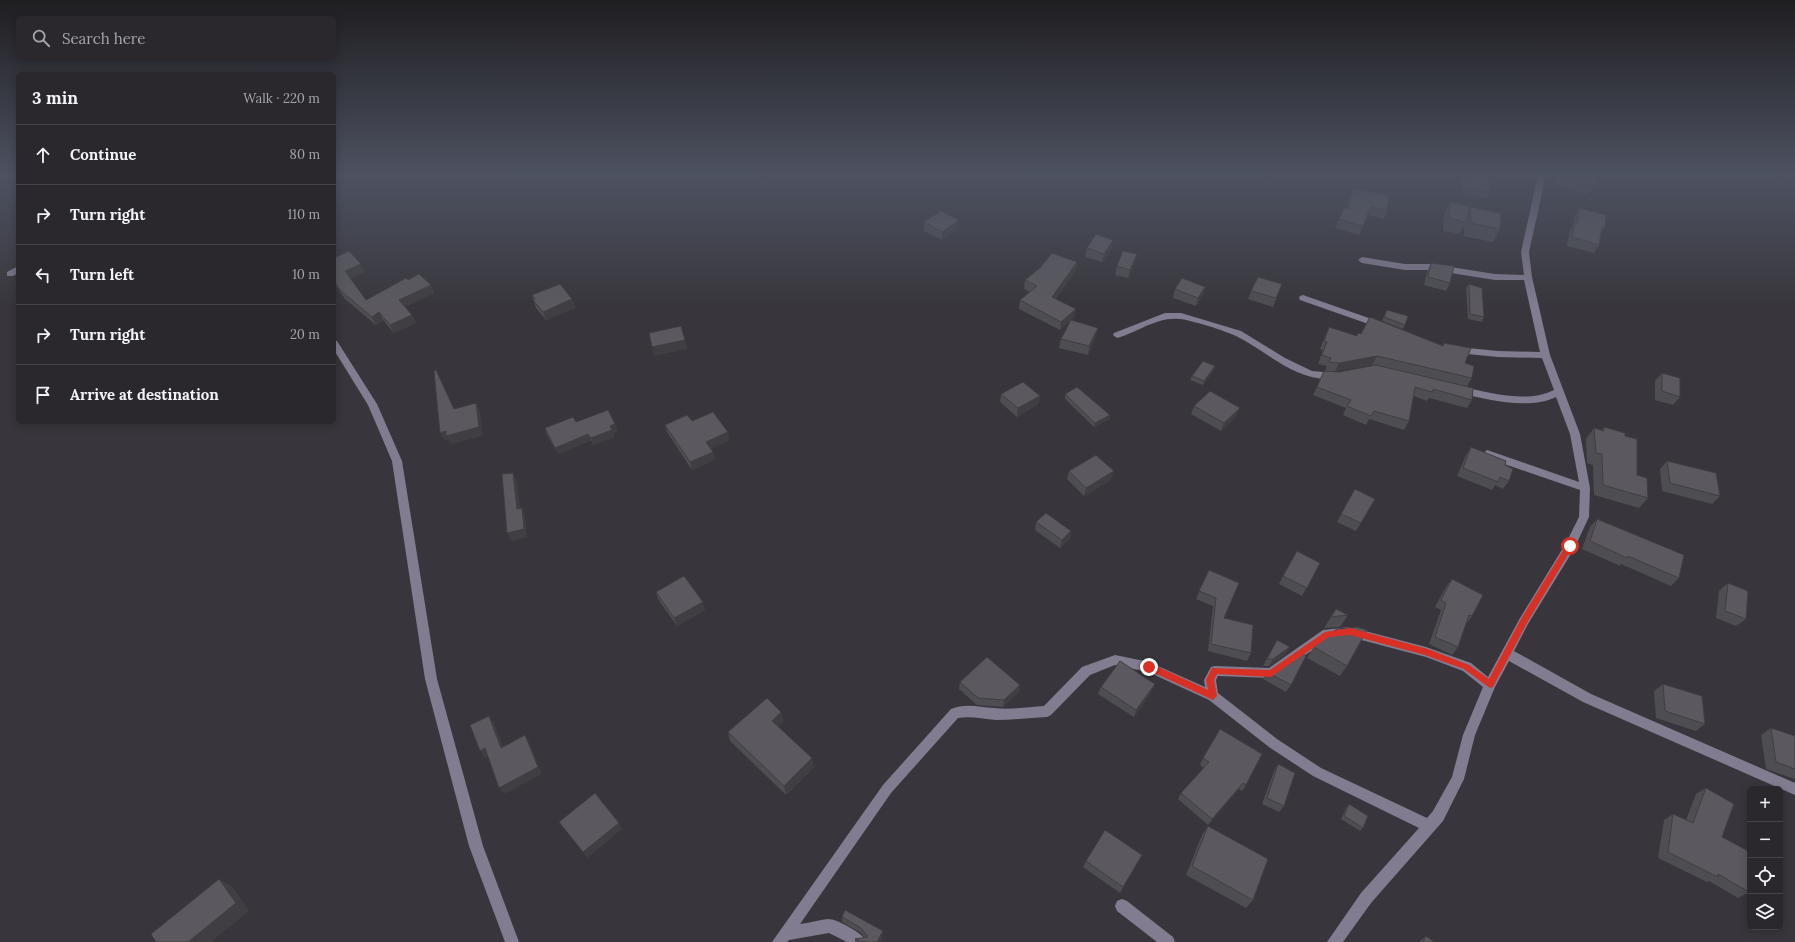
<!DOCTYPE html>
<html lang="en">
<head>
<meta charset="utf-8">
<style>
  :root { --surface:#2a282d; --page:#323035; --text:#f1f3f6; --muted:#a5a6aa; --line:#464449 }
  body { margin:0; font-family:Lora,serif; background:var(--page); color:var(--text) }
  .controls { position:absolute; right:12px; bottom:12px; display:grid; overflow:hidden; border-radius:6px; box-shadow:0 2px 10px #0003 }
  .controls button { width:36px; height:36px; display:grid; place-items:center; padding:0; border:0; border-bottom:1px solid var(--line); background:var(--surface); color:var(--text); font:20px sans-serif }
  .stop { position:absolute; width:12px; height:12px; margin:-9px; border:3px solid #d93025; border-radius:50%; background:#fff }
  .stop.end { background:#d93025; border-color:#fff; box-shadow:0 1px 4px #0008 }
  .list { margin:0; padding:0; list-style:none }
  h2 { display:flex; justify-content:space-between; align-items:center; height:52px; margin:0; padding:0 16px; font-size:17px }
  h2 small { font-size:13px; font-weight:400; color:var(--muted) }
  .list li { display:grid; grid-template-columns:26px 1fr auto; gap:12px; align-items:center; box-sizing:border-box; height:60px; padding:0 16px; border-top:1px solid var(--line) }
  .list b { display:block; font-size:15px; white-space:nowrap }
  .list em { font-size:13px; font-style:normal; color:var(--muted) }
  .icon { flex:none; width:22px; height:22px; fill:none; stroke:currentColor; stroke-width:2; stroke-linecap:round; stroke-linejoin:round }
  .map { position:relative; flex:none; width:1795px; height:942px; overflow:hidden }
  .search { position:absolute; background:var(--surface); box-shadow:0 2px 10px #0003; left:16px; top:16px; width:320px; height:44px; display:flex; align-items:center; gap:10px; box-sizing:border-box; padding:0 14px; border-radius:6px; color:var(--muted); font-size:15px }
  .panel { position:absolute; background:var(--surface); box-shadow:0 2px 10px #0003; left:16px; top:72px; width:320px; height:352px; border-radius:6px }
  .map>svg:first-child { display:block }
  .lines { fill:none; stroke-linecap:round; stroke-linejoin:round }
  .minor { fill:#827c90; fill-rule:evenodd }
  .wall { fill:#4e4d52 }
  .shaded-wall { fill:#403e42 }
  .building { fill:#5b595f; stroke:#403e42 }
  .route { fill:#d93025 }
</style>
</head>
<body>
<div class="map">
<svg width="1795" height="942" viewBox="0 0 1795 942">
  <rect width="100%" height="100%" fill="#38363c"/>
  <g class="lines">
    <g class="minor">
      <path d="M1538,175H1546L1529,252L1532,277L1550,355L1580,434L1590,488L1589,517L1574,549L1528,624L1514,651L1591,694L1795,783V795L1583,702L1509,661L1495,687L1475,735L1464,779L1443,821L1371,903L1343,942H1327L1361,893L1419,828L1313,776L1269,747L1209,700L1148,672L1115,665L1090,675L1051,715L1047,717C1030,718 1013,720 996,720C983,719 971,716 958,718L891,793L800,924C809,923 819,920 828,919C837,919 863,933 867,942H847L829,933L789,940L787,942H772L883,785L951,709C965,703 979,707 994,708C1011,710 1027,707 1044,706L1082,667L1115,655L1149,662L1205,687L1204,680L1211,667L1215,666L1269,668L1323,630L1350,627L1426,647L1471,663L1488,677L1520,618L1566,543L1579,517L1580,490L1484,457L1482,454L1487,450L1579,482L1570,434L1556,397C1531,410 1484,400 1458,392L1456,390L1461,387C1489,392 1527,404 1554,390L1542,358L1498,357L1457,353L1453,350L1457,347L1498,351L1540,352L1524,280H1495L1432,270H1405L1362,263L1358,260L1362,257L1405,264H1432L1495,274L1524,275L1521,252ZM1350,637L1426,657L1463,671L1483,687L1463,735L1452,777L1433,811L1427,818L1321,768L1277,739L1218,693L1216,680L1218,676L1271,678L1329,639Z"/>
      <polygon points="18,266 18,273 13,276 7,276 7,272"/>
      <polygon points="1303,295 1383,323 1384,325 1383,327 1377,327 1300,300 1299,298 1300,296"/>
      <path d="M1165,313H1181L1241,331L1285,358L1312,371L1334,373L1339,376C1336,380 1333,379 1328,379C1293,379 1265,350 1236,336C1226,331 1191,320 1180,319C1158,316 1138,332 1117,338L1113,335L1114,333Z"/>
      <polygon points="334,340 337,341 377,404 402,461 437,679 483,846 519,942 505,942 469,846 425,679 392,461 368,405 334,350"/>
      <polygon points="1122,899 1127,901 1173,937 1175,942 1157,942 1117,911 1115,906 1117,901"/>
    </g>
  </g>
  <g class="wall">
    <polygon points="1460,175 1489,175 1490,192 1487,198 1463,195"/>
    <polygon points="1559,175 1600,175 1588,195 1555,183"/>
    <polygon points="1353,188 1387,210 1384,219 1368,215 1359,235 1335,228 1339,219 1347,209 1350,196"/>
    <polygon points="1450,202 1469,210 1470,207 1500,229 1493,242 1464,236 1464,226 1459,234 1443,231 1444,215"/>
    <polygon points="1579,208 1605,227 1601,233 1599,245 1594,253 1567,246 1570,230 1573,226 1574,217"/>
    <polygon points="959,220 959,228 942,240 924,231 924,222"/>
    <polygon points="1087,248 1112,248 1102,262 1085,257"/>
    <polygon points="334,258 365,272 350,278 366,300 408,280 431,285 434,293 405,307 412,315 416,323 394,333 383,320 376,325 345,299 334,283"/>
    <polygon points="1135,262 1128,278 1115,275 1117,266"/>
    <polygon points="1431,263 1450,283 1446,291 1424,285 1427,272"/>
    <polygon points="1076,270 1055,299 1076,309 1074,317 1071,320 1098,328 1096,336 1088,355 1059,348 1061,339 1070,321 1060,330 1019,309 1020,300 1030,292 1024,289 1025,280"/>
    <polygon points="1469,284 1484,317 1482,322 1468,319 1466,288"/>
    <polygon points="1205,287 1203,295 1196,306 1173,298 1175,289"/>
    <polygon points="1251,291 1279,292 1273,307 1248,299"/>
    <polygon points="532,295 572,299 575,308 546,320 536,308"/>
    <polygon points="1387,310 1405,325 1403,329 1382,321"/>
    <polygon points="1329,327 1357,336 1361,334 1443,346 1444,343 1465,363 1472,378 1467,386 1472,400 1467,408 1429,398 1427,401 1414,396 1409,421 1404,430 1369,419 1366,425 1343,415 1346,408 1313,395 1317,387 1339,372 1376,365 1372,365 1335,371 1325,371 1327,366 1318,364 1323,350 1320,349"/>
    <polygon points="1214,370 1203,385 1190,380 1192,376"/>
    <polygon points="1662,373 1680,397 1673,405 1655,400 1655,381"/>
    <polygon points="1001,394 1040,396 1038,404 1017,417 1000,402"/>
    <polygon points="1065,394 1110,415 1109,419 1094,427 1065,399"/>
    <polygon points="1194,406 1236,416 1221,431 1191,414"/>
    <polygon points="692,421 729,440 711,448 713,452 715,459 692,470 667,432 665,425"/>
    <polygon points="576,422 615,424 617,431 613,433 615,437 593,445 591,440 558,454 547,435 545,428"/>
    <polygon points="1604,427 1625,436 1637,475 1648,498 1639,508 1594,495 1593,465 1587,463 1586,439 1594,428 1602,430"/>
    <polygon points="1471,447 1505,465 1509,481 1503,489 1495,485 1492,490 1457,476 1466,455"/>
    <polygon points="1667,461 1720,496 1712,504 1662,491 1660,469"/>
    <polygon points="1069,471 1111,480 1084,496 1067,479"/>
    <polygon points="1355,489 1375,499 1356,531 1337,522"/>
    <polygon points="1597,519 1679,578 1671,586 1621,564 1620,566 1582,549 1590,527"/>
    <polygon points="1036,522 1071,531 1070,539 1060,548 1035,530"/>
    <polygon points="1320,563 1302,596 1279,584 1283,576"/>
    <polygon points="1209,570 1224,618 1251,653 1247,661 1208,651 1213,606 1196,599"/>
    <polygon points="1452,579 1472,616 1466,624 1458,647 1452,655 1429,644 1441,610 1435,607 1446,587"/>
    <polygon points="1728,583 1746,619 1736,626 1716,618 1719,591"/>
    <polygon points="656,592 705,610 677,626 658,599"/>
    <polygon points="1336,609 1348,615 1340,627 1324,628"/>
    <polygon points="1277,640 1286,654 1269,666 1263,666"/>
    <polygon points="1316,643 1347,666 1340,676 1307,658"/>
    <polygon points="1267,672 1276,672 1291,685 1286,692 1263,679"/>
    <polygon points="960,682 1020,685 1019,692 1003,707 977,705 959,689"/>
    <polygon points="1663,684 1705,724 1696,731 1656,718 1654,691"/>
    <polygon points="1101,687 1152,691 1134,717 1098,694"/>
    <polygon points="781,712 783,721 778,726 814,767 786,795 730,741 728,732"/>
    <polygon points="1771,728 1795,736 1795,779 1766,769 1761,735"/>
    <polygon points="1203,758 1246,785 1242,791 1239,789 1208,825 1178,799 1181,793 1204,768 1200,765"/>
    <polygon points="1278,764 1284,806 1279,812 1262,804 1274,771"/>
    <polygon points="1706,788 1722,837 1749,892 1738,898 1709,881 1707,882 1658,858 1664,820 1673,814 1686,820 1696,794"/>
    <polygon points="1349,804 1363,828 1360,831 1341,819 1346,808"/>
    <polygon points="1208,826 1253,900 1246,908 1186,875 1202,835"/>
    <polygon points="1142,855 1120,893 1083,867 1086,861"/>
    <polygon points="842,917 883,931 883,936 880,942 855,942 855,939 865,938 861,933 842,922"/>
    <polygon points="1426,936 1434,942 1419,942"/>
  </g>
  <g class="shaded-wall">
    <polygon points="334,175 343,175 344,178 334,183"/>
    <polygon points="959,220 959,228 942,240 942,232"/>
    <polygon points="1113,240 1112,248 1102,262 1104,254"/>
    <polygon points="1137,254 1135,262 1128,278 1130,270"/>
    <polygon points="1077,262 1076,270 1050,305 1052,297"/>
    <polygon points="361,264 365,272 349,279 345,271"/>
    <polygon points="431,285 434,293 403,308 399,300"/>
    <polygon points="1205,287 1203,295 1196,306 1198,298"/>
    <polygon points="572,299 575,308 546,320 543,312"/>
    <polygon points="1076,309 1074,317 1060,330 1061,322"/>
    <polygon points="379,312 383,320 376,325 372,317"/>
    <polygon points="412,315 416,323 394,333 390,325"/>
    <polygon points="1098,328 1096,336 1088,355 1089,346"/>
    <polygon points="685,340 687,349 654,356 652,347"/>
    <polygon points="1377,356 1372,365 1335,371 1339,363"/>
    <polygon points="1215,366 1214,370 1203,385 1204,381"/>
    <polygon points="1040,396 1038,404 1017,417 1018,408"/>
    <polygon points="476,403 480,412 483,436 450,444 449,440 445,441 440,433"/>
    <polygon points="1240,408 1236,416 1221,431 1224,423"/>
    <polygon points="1110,415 1109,419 1094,427 1095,423"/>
    <polygon points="615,424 617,431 613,433 615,437 593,445 591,438 610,426"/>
    <polygon points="728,432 729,440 708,450 706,442"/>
    <polygon points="588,434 591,440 558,454 555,448"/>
    <polygon points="713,452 715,459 692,470 690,462"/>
    <polygon points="1114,471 1111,480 1084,496 1086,488"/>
    <polygon points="513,473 517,481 521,517 517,509"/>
    <polygon points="522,508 525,516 527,537 511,541 507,533"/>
    <polygon points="1071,531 1070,539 1060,548 1062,540"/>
    <polygon points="703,602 705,610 677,626 674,618"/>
    <polygon points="1290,647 1286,654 1269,666 1273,659"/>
    <polygon points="1155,684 1152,691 1134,717 1136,710"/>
    <polygon points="1020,685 1019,692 1003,707 1004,700"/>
    <polygon points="781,712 783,721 774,730 772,721"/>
    <polygon points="489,716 494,723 506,754 501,748"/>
    <polygon points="525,735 529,742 542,774 504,794 499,788"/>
    <polygon points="485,748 490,755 485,758 480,751"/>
    <polygon points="812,758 814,767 786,795 784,786"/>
    <polygon points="1243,783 1239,789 1208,825 1212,819"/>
    <polygon points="619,823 622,829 587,858 583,852"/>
    <polygon points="219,879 233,887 249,911 211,942 188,942"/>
    <polygon points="883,931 883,936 880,942 877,942"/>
  </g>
  <g class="building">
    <polygon points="1464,175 1489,175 1490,192 1466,188"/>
    <polygon points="1561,175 1600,175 1593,186"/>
    <polygon points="1353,188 1389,196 1387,210 1371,207 1363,226 1339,219 1344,208 1349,209"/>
    <polygon points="1450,202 1470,207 1466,222 1449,218"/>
    <polygon points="1470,207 1501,213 1500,229 1471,223"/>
    <polygon points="1579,208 1606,215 1605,227 1602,227 1599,245 1572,237 1575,222 1577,223"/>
    <polygon points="941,211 959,220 942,232 924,222"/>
    <polygon points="1096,234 1113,240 1104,254 1087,248"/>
    <polygon points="349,251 361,264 345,271 366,300 406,278 408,280 419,274 431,285 399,300 412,315 390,325 379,312 372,317 341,291 334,281 334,258"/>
    <polygon points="1123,251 1137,254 1130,270 1117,266"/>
    <polygon points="1052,253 1077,262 1052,297 1076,309 1061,322 1020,300 1037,286 1025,280 1040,268"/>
    <polygon points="1431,263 1454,266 1450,283 1428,277"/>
    <polygon points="1258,277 1282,284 1276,298 1251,291"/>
    <polygon points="1182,278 1205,287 1198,298 1175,289"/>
    <polygon points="560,284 572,299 543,312 533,300 535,299 532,295"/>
    <polygon points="1469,284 1482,288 1484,317 1470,314"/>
    <polygon points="1387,310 1408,316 1405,325 1384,317"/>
    <polygon points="1370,317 1443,346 1444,343 1471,348 1465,363 1474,366 1472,378 1377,356 1339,363 1329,362 1331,358 1322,355 1327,342 1324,341 1329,327 1357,336 1358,333 1361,334"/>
    <polygon points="1071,320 1098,328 1089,346 1061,339"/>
    <polygon points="681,326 685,340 652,347 649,333"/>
    <polygon points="1203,361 1215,366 1204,381 1192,376"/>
    <polygon points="1376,365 1473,388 1472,400 1433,389 1432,392 1415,387 1409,421 1374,411 1371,416 1347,406 1351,400 1317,387 1324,371 1339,372"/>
    <polygon points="436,370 454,409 476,403 479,427 446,436 446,431 440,433 434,371"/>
    <polygon points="1662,373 1680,378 1680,397 1662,391"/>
    <polygon points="1023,382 1040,396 1018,408 1001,394"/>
    <polygon points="1077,387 1110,415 1095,423 1065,394"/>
    <polygon points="1210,391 1240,408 1224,423 1194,406"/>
    <polygon points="608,410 615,424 610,426 612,430 591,438 588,434 555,448 545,428 573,417 576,422"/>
    <polygon points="713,412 728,432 706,442 713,452 690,462 665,425 687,415 692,421"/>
    <polygon points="1604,427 1625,433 1625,436 1637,439 1637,475 1647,478 1648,498 1603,485 1602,454 1596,453 1594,428 1604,431"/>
    <polygon points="1471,447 1506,461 1505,465 1513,469 1509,481 1500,477 1498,482 1463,468"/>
    <polygon points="1096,455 1114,471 1086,488 1069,471"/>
    <polygon points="1667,461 1716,473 1720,496 1670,483"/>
    <polygon points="513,473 517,509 522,508 524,529 507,533 502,474"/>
    <polygon points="1355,489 1375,499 1361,523 1341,514"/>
    <polygon points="1046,513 1071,531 1062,540 1036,522"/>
    <polygon points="1597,519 1684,555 1679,578 1628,556 1627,558 1590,541"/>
    <polygon points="1297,551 1320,563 1307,588 1283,576"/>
    <polygon points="1209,570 1239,583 1224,618 1253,625 1251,653 1211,644 1216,598 1199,591"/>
    <polygon points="684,576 703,602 674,618 656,592"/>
    <polygon points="1452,579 1483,595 1472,616 1469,615 1458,647 1435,637 1446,603 1441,600"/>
    <polygon points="1728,583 1748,591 1746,619 1725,611"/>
    <polygon points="1336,609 1348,615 1331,617"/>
    <polygon points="1357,627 1367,630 1347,666 1314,647 1316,643 1337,629"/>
    <polygon points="1277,640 1290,647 1273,659 1267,659"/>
    <polygon points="1303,654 1306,656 1291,685 1267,672 1276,672"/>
    <polygon points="987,657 1020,685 1004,700 978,698 960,682"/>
    <polygon points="1120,661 1155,684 1136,710 1101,687"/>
    <polygon points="1663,684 1702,696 1705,724 1665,711"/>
    <polygon points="767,698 781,712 772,721 812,758 784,786 728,732"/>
    <polygon points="489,716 501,748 525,735 538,767 499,788 485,748 480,751 470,725"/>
    <polygon points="1771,728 1795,736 1795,769 1776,762"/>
    <polygon points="1220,729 1262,754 1246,785 1243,783 1212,819 1181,793 1209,762 1203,758"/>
    <polygon points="1278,764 1295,773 1284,806 1267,798"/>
    <polygon points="1706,788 1734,804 1722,837 1750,852 1750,888 1749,892 1718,874 1718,877 1668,852 1673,814 1693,823"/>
    <polygon points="595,793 619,823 583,852 559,822"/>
    <polygon points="1349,804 1368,816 1363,828 1344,816"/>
    <polygon points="1208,826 1268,859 1253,900 1192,866"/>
    <polygon points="1105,830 1142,855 1123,887 1086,861"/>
    <polygon points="219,879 236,903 188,942 156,942 151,934"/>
    <polygon points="845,910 883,931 877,942 861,942 855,939 868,937 861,928 842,917"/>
    <polygon points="1426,936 1434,942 1423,942"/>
  </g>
  <linearGradient id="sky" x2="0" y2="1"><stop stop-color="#1f1e21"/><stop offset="0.57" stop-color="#4d5261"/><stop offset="1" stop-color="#4d5261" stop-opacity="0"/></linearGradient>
  <rect width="1795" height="307" fill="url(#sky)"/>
  <polygon class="route" points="1570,543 1572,544 1572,548 1527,623 1493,687 1490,688 1464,669 1425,655 1350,635 1329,637 1271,677 1217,674 1214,680 1217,696 1213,700 1146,669 1145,667 1146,664 1152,664 1208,690 1206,680 1212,668 1270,670 1325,632 1350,628 1428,649 1469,665 1489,679 1521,619 1567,544"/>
</svg>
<div class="controls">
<button>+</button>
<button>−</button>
<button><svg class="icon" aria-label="locate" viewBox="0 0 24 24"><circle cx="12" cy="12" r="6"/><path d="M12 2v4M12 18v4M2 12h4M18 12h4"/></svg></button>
<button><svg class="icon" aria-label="layers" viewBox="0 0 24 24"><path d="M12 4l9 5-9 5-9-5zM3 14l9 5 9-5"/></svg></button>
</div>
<div class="stop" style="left:1570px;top:546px"></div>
<div class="stop end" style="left:1149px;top:667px"></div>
<div class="search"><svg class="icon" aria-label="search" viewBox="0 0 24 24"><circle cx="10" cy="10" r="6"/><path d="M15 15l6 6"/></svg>Search here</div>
<section class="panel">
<h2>3 min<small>Walk · 220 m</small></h2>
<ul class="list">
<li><svg class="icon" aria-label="ahead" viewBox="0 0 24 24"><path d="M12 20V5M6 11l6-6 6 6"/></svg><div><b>Continue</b></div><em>80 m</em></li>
<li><svg class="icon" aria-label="right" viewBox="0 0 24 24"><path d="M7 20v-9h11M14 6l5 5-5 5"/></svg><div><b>Turn right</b></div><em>110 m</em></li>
<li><svg class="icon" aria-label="left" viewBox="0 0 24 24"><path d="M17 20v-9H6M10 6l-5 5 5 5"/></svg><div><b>Turn left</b></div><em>10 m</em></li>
<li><svg class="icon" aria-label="right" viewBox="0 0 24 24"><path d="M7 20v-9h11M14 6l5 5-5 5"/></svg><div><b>Turn right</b></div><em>20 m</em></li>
<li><svg class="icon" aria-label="arrive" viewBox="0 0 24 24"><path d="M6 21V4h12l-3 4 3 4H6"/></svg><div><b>Arrive at destination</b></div></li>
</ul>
</section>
</div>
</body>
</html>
